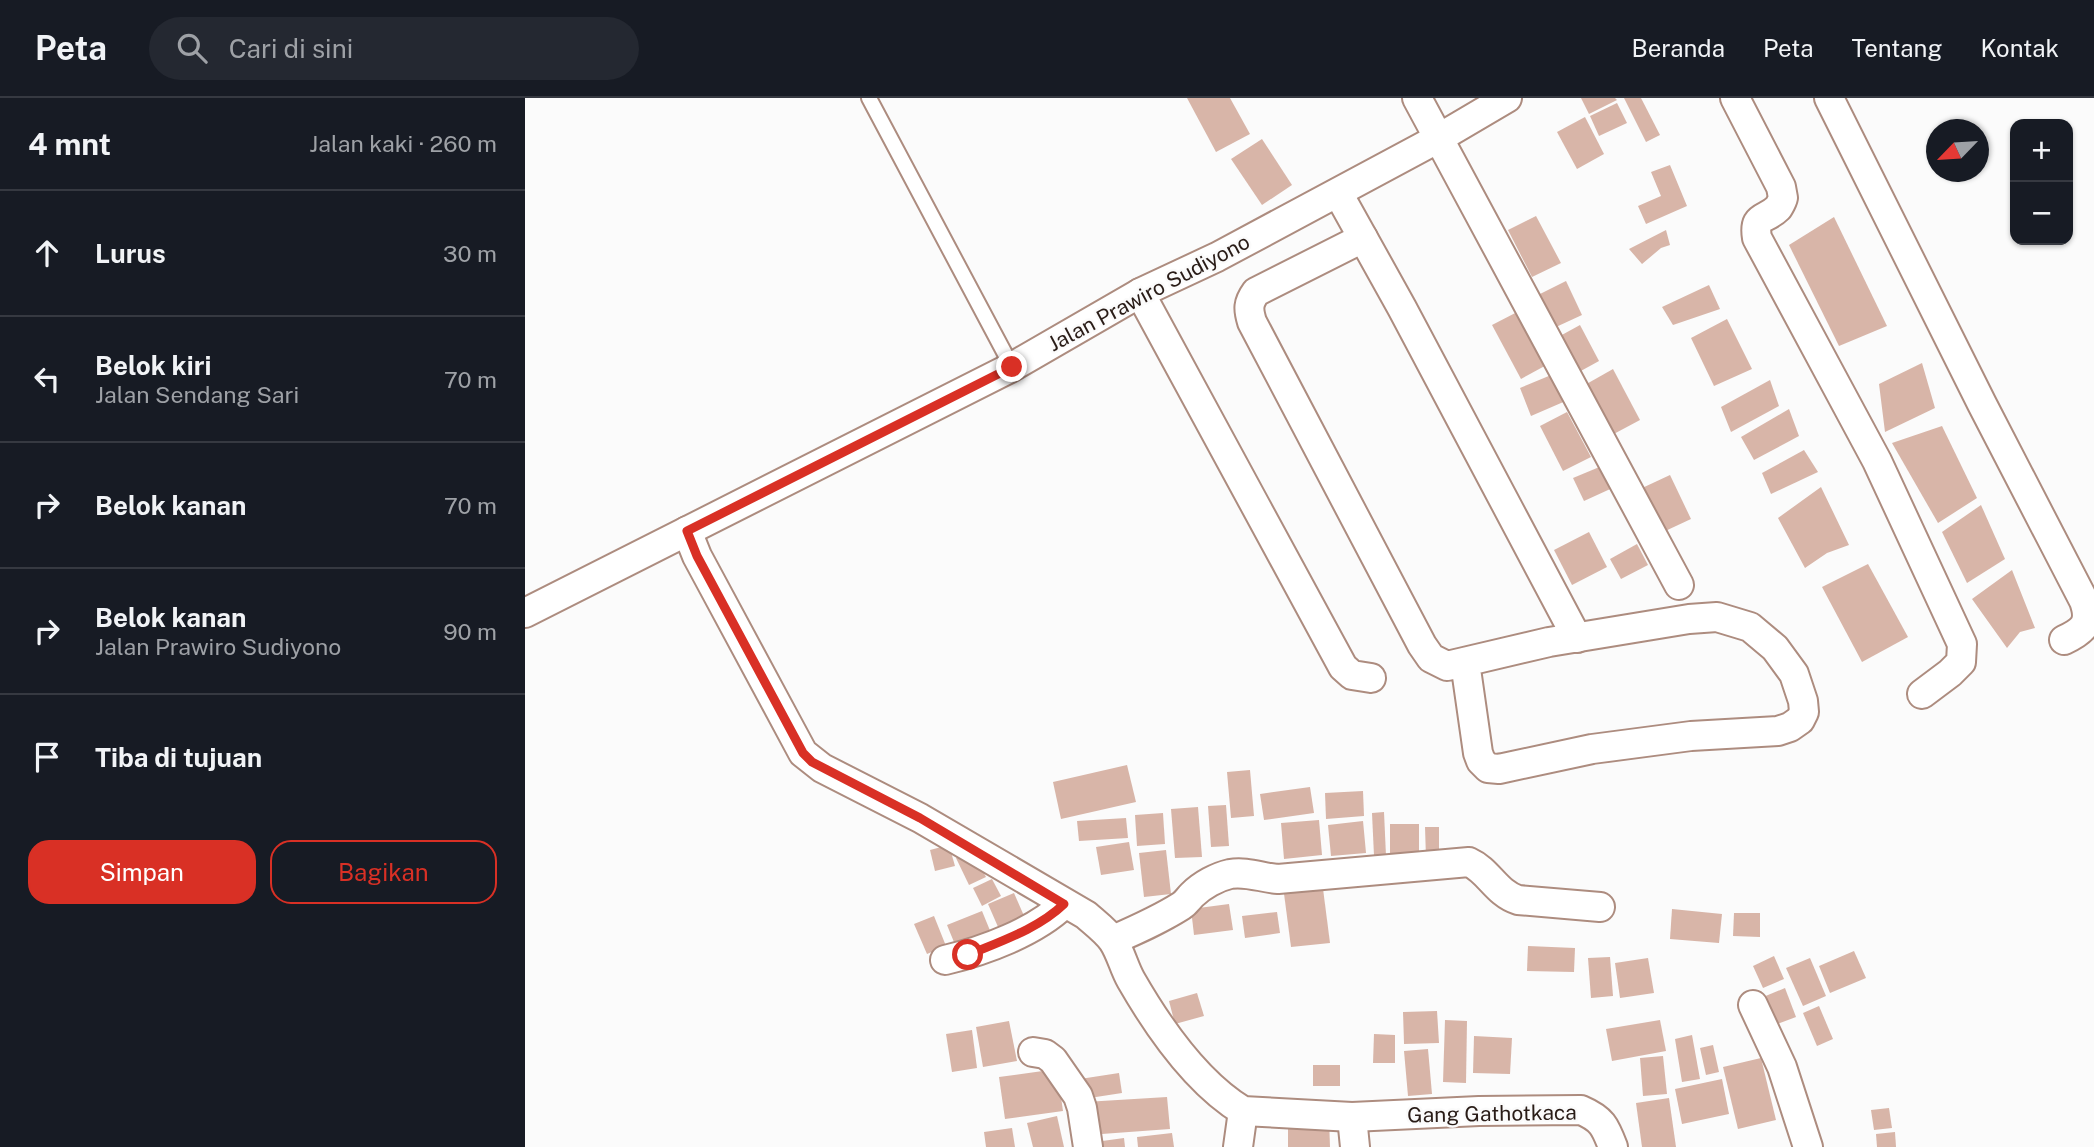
<!DOCTYPE html>
<html lang="id">
<head>
<meta charset="utf-8">
<style>
  :root { --surface:#171b24; --page:#242831; --text:#f1f3f6; --muted:#9ea1a6; --line:#363941; --accent:#d93025 }
  body { margin:0; font-family:"Public Sans",sans-serif; background:var(--page); color:var(--text) }
  .controls { position:absolute; right:21px; top:21px; display:grid; overflow:hidden; border-radius:14px; box-shadow:0 2px 5px #0004 }
  .controls button { width:63px; height:63px; display:grid; place-items:center; padding:0; border:0; border-bottom:2px solid var(--line); background:var(--surface); color:var(--text); font:35px sans-serif }
  .compass { position:absolute; left:1401px; top:21px; width:63px; height:63px; border-radius:50%; background:var(--surface); box-shadow:0 2px 5px #0004; rotate:245deg }
  .stop { position:absolute; width:21px; height:21px; margin:-16px; border:5px solid #d93025; border-radius:50%; background:#fff }
  .stop.end { background:#d93025; border-color:#fff; box-shadow:0 2px 7px #0008 }
  .list { margin:0; padding:0; list-style:none }
  h2 { display:flex; justify-content:space-between; align-items:center; height:91px; margin:0; padding:0 28px; font-size:30px }
  h2 small { font-size:23px; font-weight:400; color:var(--muted) }
  .list li { display:grid; grid-template-columns:46px 1fr auto; gap:21px; align-items:center; box-sizing:border-box; height:126px; padding:0 28px; border-top:2px solid var(--line) }
  .list b { display:block; font-size:26px; white-space:nowrap }
  .list p { margin:0; font-size:23px; white-space:nowrap; color:var(--muted) }
  .list em { font-size:23px; font-style:normal; color:var(--muted) }
  .actions { display:flex; gap:14px; padding:21px 28px }
  .actions a { flex:1; padding:16px 0; border:2px solid var(--accent); border-radius:21px; text-align:center; font-size:24px; color:var(--accent) }
  .actions .main { background:var(--accent); color:#fff }
  .icon { flex:none; width:38px; height:38px; fill:none; stroke:currentColor; stroke-width:2; stroke-linecap:round; stroke-linejoin:round }
  .map { position:relative; flex:none; width:1569px; height:1049px; overflow:hidden }
  header { display:flex; align-items:center; gap:42px; box-sizing:border-box; height:98px; padding:0 35px; background:var(--surface); border-bottom:2px solid var(--line) }
  header strong { font-size:33px }
  nav { display:flex; gap:38px; margin-inline-start:auto; font-size:24px }
  .search { width:490px; height:63px; background:var(--page); display:flex; align-items:center; gap:18px; box-sizing:border-box; padding:0 24px; border-radius:38px; color:var(--muted); font-size:26px }
  main { display:flex }
  aside { flex:1; background:var(--surface) }
  .map>svg:first-child { display:block }
  .building { fill:#d8b5a8 }
  .lines { fill:none; stroke-linecap:round; stroke-linejoin:round }
  .lane-casing { stroke:#ad8c7f; stroke-width:18 }
  .street-casing { stroke:#ad8c7f; stroke-width:32 }
  .lane { stroke:#fff; stroke-width:14 }
  .street { stroke:#fff; stroke-width:28 }
  .route { stroke:#d93025; stroke-width:9 }
  .labels { text-anchor:middle; stroke-width:5; stroke-linejoin:round; paint-order:stroke }
  .street-label { font-size:21px; fill:#291c17; stroke:#fbfbfb }
</style>
</head>
<body>
<header>
<strong>Peta</strong>
<div class="search"><svg class="icon" aria-label="search" viewBox="0 0 24 24"><circle cx="10" cy="10" r="6"/><path d="M15 15l6 6"/></svg>Cari di sini</div>
<nav><a>Beranda</a><a>Peta</a><a>Tentang</a><a>Kontak</a></nav>
</header>
<main>
<aside>
<h2>4 mnt<small>Jalan kaki · 260 m</small></h2>
<ul class="list">
<li><svg class="icon" aria-label="ahead" viewBox="0 0 24 24"><path d="M12 20V5M6 11l6-6 6 6"/></svg><div><b>Lurus</b></div><em>30 m</em></li>
<li><svg class="icon" aria-label="left" viewBox="0 0 24 24"><path d="M17 20v-9H6M10 6l-5 5 5 5"/></svg><div><b>Belok kiri</b><p>Jalan Sendang Sari</p></div><em>70 m</em></li>
<li><svg class="icon" aria-label="right" viewBox="0 0 24 24"><path d="M7 20v-9h11M14 6l5 5-5 5"/></svg><div><b>Belok kanan</b></div><em>70 m</em></li>
<li><svg class="icon" aria-label="right" viewBox="0 0 24 24"><path d="M7 20v-9h11M14 6l5 5-5 5"/></svg><div><b>Belok kanan</b><p>Jalan Prawiro Sudiyono</p></div><em>90 m</em></li>
<li><svg class="icon" aria-label="arrive" viewBox="0 0 24 24"><path d="M6 21V4h12l-3 4 3 4H6"/></svg><div><b>Tiba di tujuan</b></div></li>
</ul>
<div class="actions"><a class="main">Simpan</a><a>Bagikan</a></div>
</aside>
<div class="map">
<svg width="1569" height="1049" viewBox="0 0 1569 1049">
  <rect width="100%" height="100%" fill="#fbfbfb"/>
  <g class="building">
    <polygon points="662,0 705,0 725,36 691,54"/>
    <polygon points="1056,0 1090,0 1092,2 1064,16"/>
    <polygon points="1099,0 1116,0 1135,37 1121,44"/>
    <polygon points="1092,5 1102,25 1074,38 1065,18"/>
    <polygon points="1060,19 1079,56 1052,71 1032,34"/>
    <polygon points="737,41 767,87 737,107 706,61"/>
    <polygon points="1145,67 1162,108 1121,126 1113,108 1136,98 1126,74"/>
    <polygon points="1011,118 1036,165 1007,179 983,132"/>
    <polygon points="1309,119 1362,228 1314,248 1264,147"/>
    <polygon points="1141,132 1145,147 1136,150 1117,166 1104,151"/>
    <polygon points="1041,183 1057,217 1031,229 1015,196"/>
    <polygon points="1184,187 1195,211 1148,227 1137,209"/>
    <polygon points="998,211 1027,264 996,281 967,227"/>
    <polygon points="1202,221 1227,271 1189,288 1166,240"/>
    <polygon points="1055,227 1074,263 1054,274 1035,238"/>
    <polygon points="1397,265 1410,310 1360,334 1354,286"/>
    <polygon points="1088,271 1115,322 1085,338 1058,288"/>
    <polygon points="1031,275 1043,302 1006,318 995,290"/>
    <polygon points="1245,282 1254,308 1206,334 1196,309"/>
    <polygon points="1264,311 1274,338 1229,362 1216,339"/>
    <polygon points="1042,314 1066,359 1038,373 1015,328"/>
    <polygon points="1417,328 1452,400 1413,425 1367,345"/>
    <polygon points="1279,352 1293,374 1246,396 1237,375"/>
    <polygon points="1084,365 1094,387 1059,403 1048,380"/>
    <polygon points="1145,377 1166,421 1136,435 1115,391"/>
    <polygon points="1296,389 1324,447 1302,455 1280,470 1253,420"/>
    <polygon points="1456,407 1480,461 1442,485 1417,434"/>
    <polygon points="1064,434 1082,469 1047,487 1029,452"/>
    <polygon points="1112,446 1123,467 1096,481 1085,461"/>
    <polygon points="1343,466 1383,539 1337,564 1297,489"/>
    <polygon points="1487,472 1510,530 1495,534 1482,550 1447,501"/>
    <polygon points="602,667 611,704 536,721 528,684"/>
    <polygon points="725,672 729,718 706,720 702,674"/>
    <polygon points="785,689 789,715 739,722 735,696"/>
    <polygon points="838,693 839,718 801,721 800,695"/>
    <polygon points="701,707 704,748 686,749 683,708"/>
    <polygon points="673,709 677,759 650,760 646,711"/>
    <polygon points="859,714 861,758 849,758 847,715"/>
    <polygon points="638,715 640,746 612,748 610,717"/>
    <polygon points="601,720 603,740 554,743 552,723"/>
    <polygon points="794,722 797,757 759,761 756,725"/>
    <polygon points="838,723 841,755 806,758 803,727"/>
    <rect x="865" y="726" width="29" height="38"/>
    <polygon points="900,729 914,729 914,760 901,760"/>
    <polygon points="604,744 609,772 576,777 571,749"/>
    <polygon points="424,747 430,768 410,773 405,752"/>
    <polygon points="447,752 461,779 444,787 431,760"/>
    <polygon points="641,752 646,796 619,799 614,755"/>
    <polygon points="467,781 476,798 457,808 448,790"/>
    <polygon points="797,783 805,845 766,849 758,788"/>
    <polygon points="489,795 503,827 477,838 463,806"/>
    <polygon points="704,806 708,832 669,837 666,811"/>
    <polygon points="1147,811 1197,816 1194,845 1145,841"/>
    <polygon points="457,813 466,835 431,849 422,827"/>
    <polygon points="752,814 755,835 720,840 717,818"/>
    <polygon points="1209,815 1235,815 1235,839 1208,838"/>
    <polygon points="409,818 421,848 402,856 389,826"/>
    <polygon points="1003,848 1050,850 1049,874 1002,873"/>
    <polygon points="1329,853 1341,880 1305,895 1294,868"/>
    <polygon points="1249,858 1259,881 1238,890 1228,868"/>
    <polygon points="1085,859 1088,898 1066,900 1063,860"/>
    <polygon points="1123,860 1129,895 1095,900 1090,865"/>
    <polygon points="1285,860 1301,898 1278,908 1261,870"/>
    <polygon points="1260,890 1271,919 1242,930 1231,902"/>
    <polygon points="672,895 679,918 650,926 644,903"/>
    <polygon points="1294,908 1308,941 1292,948 1278,915"/>
    <polygon points="912,913 914,945 879,946 878,914"/>
    <polygon points="920,922 942,923 941,985 918,984"/>
    <polygon points="1135,922 1141,953 1087,963 1081,931"/>
    <polygon points="484,923 492,963 458,969 451,929"/>
    <polygon points="447,932 452,970 427,974 421,936"/>
    <polygon points="849,936 870,937 870,965 848,965"/>
    <polygon points="1167,937 1175,981 1157,984 1150,941"/>
    <polygon points="949,938 987,940 985,976 948,975"/>
    <polygon points="1188,947 1194,974 1181,977 1175,950"/>
    <polygon points="903,951 907,996 883,998 879,953"/>
    <polygon points="1138,958 1142,996 1118,998 1115,960"/>
    <polygon points="1236,960 1251,1022 1213,1031 1198,969"/>
    <rect x="788" y="967" width="27" height="21"/>
    <polygon points="532,971 538,1013 480,1021 474,979"/>
    <polygon points="594,975 597,995 558,1001 555,981"/>
    <polygon points="1197,981 1204,1016 1157,1026 1150,991"/>
    <polygon points="642,999 645,1031 563,1037 560,1004"/>
    <polygon points="1144,1000 1151,1049 1117,1049 1111,1005"/>
    <polygon points="1364,1010 1367,1030 1349,1032 1346,1012"/>
    <polygon points="532,1018 539,1049 508,1049 502,1025"/>
    <polygon points="804,1020 805,1049 763,1049 763,1021"/>
    <polygon points="487,1030 490,1049 461,1049 459,1034"/>
    <polygon points="1370,1034 1371,1049 1352,1049 1351,1036"/>
    <polygon points="647,1035 649,1049 613,1049 612,1039"/>
    <polygon points="599,1040 600,1049 570,1049 570,1044"/>
  </g>
  <g class="lines">
    <g class="lane-casing">
      <polyline id="lane" points="344,0 487,269"/>
    </g>
    <g class="street-casing">
      <g id="street">
        <polyline points="892,0 1154,487"/>
        <path d="M1210,0L1256,89L1258,100C1258,101 1254,109 1253,110C1240,123 1228,116 1232,140L1352,363L1437,546L1436,564L1425,575L1397,596"/>
        <path d="M1304,0L1457,306L1559,503C1567,526 1558,533 1539,542"/>
        <polyline points="813,95 877,210 1052,540"/>
        <path d="M838,140L731,194C723,205 723,211 727,224L897,547L906,560L922,568L1024,544L1164,521L1192,519L1225,529L1250,550L1269,576L1278,603L1279,614L1275,622L1265,629L1253,633L1166,638L1067,651L974,671L963,670L956,663L953,655L940,564"/>
        <polyline points="615,195 818,569 827,577 846,580"/>
        <path d="M162,433L172,458L278,655L297,670L395,720L561,817C570,825 581,833 588,843C596,855 599,870 606,882C633,929 672,985 718,1013L827,1019L954,1013L1056,1012C1077,1021 1080,1028 1088,1049"/>
        <polyline points="0,515 487,269 615,195 692,159 914,40 982,0"/>
        <path d="M588,842C611,832 634,822 656,808C661,805 663,801 667,797C677,787 692,779 705,776C722,773 737,780 753,781L944,764C964,773 971,795 993,802L1075,809"/>
        <path d="M420,862C459,853 510,834 539,806"/>
        <polyline points="1228,907 1257,969 1283,1049"/>
        <polyline points="508,954 520,956 528,962 553,998 557,1010 563,1049"/>
        <polyline points="827,1019 830,1049"/>
        <polyline points="713,1049 718,1013"/>
      </g>
    </g>
    <use href="#lane" class="lane"/>
    <use href="#street" class="street"/>
  </g>
  <g class="lines">
    <path class="route" d="M443,857C476,843 513,831 539,806L395,720L287,664L278,655L172,458L162,433L487,269"/>
  </g>
  <g class="labels">
    <g class="street-label">
      <text transform="translate(624 195) rotate(-28)" y="7">Jalan Prawiro Sudiyono</text>
      <text transform="translate(967 1016) rotate(-1)" y="7">Gang Gathotkaca</text>
    </g>
  </g>
</svg>
<div class="controls">
<button>+</button>
<button>−</button>
</div>
<svg class="compass" viewBox="-18 -18 36 36"><path d="M0-13l5 13h-10z" fill="#e53935"/><path d="M0 13l5-13h-10z" fill="#9ea1a6"/></svg>
<div class="stop" style="left:443px;top:857px"></div>
<div class="stop end" style="left:487px;top:269px"></div>
</div>
</main>
</body>
</html>
